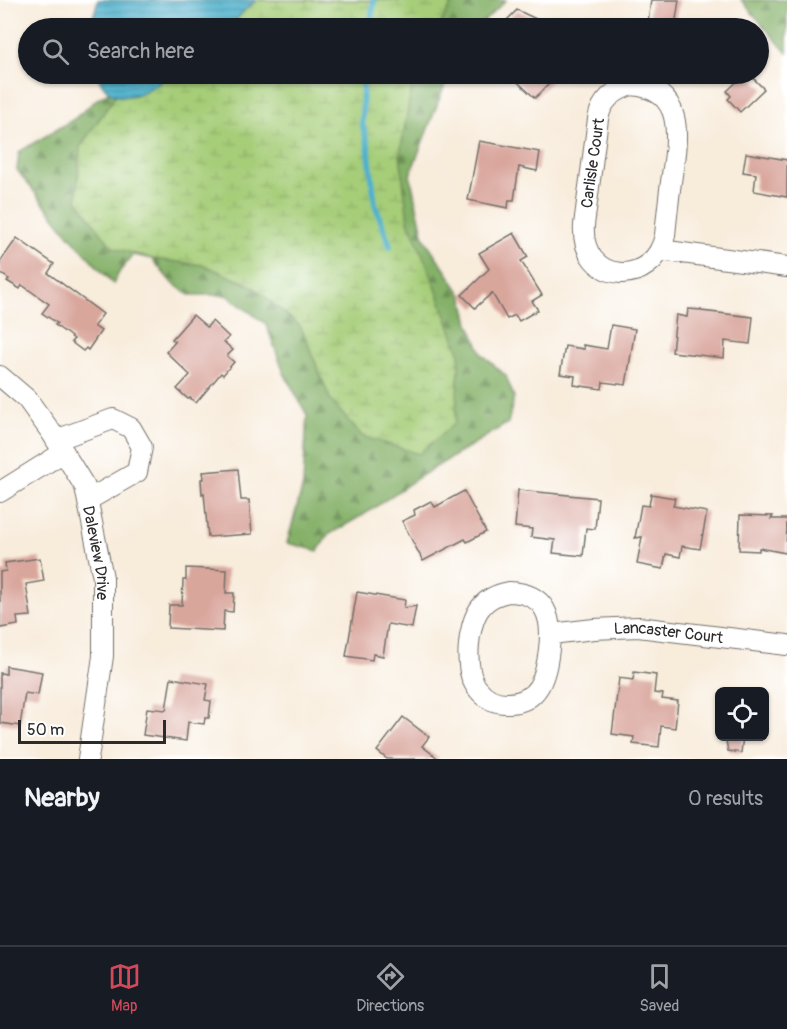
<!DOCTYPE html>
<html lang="en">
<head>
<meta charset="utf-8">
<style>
  :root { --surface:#171b24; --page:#20242c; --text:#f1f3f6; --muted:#9ea1a6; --line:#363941; --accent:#d1495b }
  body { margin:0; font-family:Pangolin,sans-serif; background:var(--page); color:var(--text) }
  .controls { position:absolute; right:18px; bottom:18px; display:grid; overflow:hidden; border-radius:9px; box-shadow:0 2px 4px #0004 }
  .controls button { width:54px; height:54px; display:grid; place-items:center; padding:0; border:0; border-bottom:2px solid var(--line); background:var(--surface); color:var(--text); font:30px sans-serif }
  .scale { position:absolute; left:18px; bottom:15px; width:148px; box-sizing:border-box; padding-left:6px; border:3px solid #2b2b2b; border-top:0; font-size:16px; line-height:21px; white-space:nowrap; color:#2b2b2b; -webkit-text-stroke:4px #fff; paint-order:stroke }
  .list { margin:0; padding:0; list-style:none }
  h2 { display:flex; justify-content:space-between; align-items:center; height:78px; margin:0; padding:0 24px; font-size:26px }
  h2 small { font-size:20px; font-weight:400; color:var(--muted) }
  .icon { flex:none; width:33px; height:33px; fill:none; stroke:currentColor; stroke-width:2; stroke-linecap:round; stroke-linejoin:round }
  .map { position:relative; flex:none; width:787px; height:759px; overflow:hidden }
  .search { position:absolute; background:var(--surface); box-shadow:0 2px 4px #0004; left:18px; right:18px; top:18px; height:66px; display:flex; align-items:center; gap:15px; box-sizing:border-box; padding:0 21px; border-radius:33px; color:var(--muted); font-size:22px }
  .sheet { height:186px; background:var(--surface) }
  nav { display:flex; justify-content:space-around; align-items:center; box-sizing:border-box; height:84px; border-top:2px solid var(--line); background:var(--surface); font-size:16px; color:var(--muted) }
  nav a { display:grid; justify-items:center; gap:3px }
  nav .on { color:var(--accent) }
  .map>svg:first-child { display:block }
  .forest { fill:url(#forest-firs); stroke:#586e4a; stroke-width:1.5 }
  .wetland { fill:url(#wetland-marsh); stroke:#687c52; stroke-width:1.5 }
  .water { fill:url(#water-rules); stroke:#3c6e7c; stroke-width:1.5 }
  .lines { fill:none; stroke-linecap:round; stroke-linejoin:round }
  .stream { stroke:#4db1cc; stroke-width:6 }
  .building { fill:#d9a69c }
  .street-casing { stroke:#736f69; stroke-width:22 }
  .street { stroke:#fff; stroke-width:20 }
  .labels { text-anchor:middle; stroke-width:4.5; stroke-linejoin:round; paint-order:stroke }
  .street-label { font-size:16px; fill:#2b2b2b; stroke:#fff }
</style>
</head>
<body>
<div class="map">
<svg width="787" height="759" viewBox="0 0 787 759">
  <defs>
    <pattern id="forest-firs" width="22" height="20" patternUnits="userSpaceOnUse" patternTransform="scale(1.5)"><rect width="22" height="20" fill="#84b068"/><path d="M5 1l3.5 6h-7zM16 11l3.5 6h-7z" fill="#6c8f56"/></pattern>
    <pattern id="wetland-marsh" width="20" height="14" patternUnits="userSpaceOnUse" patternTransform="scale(1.5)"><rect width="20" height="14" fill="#a6cd78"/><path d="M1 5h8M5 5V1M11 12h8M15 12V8" fill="none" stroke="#8fb068"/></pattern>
    <pattern id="water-rules" width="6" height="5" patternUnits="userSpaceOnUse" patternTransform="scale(1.5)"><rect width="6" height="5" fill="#4db1cc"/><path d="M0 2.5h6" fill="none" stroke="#4090a6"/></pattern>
  </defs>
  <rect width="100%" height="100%" fill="#fff"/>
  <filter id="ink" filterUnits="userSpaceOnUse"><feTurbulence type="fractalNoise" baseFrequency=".0167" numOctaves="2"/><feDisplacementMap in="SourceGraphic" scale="12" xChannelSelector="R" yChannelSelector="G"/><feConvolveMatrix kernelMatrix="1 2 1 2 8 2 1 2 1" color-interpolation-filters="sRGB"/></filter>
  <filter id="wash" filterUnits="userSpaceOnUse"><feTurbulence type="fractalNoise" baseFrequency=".008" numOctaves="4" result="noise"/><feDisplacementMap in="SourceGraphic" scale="24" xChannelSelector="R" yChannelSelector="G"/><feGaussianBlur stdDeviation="1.35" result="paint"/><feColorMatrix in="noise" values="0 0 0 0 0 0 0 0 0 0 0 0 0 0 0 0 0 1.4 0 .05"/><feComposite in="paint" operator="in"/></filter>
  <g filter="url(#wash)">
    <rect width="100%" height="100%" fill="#f8ecdb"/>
    <g class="forest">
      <polygon points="248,0 506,0 477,28 211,28"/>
      <polygon points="741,0 787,0 787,53 742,1"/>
      <polygon points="138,74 449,74 410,175 424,238 462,295 469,323 482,354 506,376 514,397 508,423 416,479 368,512 328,535 318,551 287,543 303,485 307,415 284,373 266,324 226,295 189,295 171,282 152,259 133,255 120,271 113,284 68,234 17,170 19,152 74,119 97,99"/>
    </g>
    <g class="wetland">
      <polygon points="257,0 454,0 438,28 228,28 246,9"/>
      <path d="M172,74H414L400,154L408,221L430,272L460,355L455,423L419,454L362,436L331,401L301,327L252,286L204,265L152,259L112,247L77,200L80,147L116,95C139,98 154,87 172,74Z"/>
    </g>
    <g class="water">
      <polygon points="98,0 257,0 246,9 228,28 93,28 92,21"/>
      <path d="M96,74H172C157,85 125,108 107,90C102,85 99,79 96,74Z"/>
    </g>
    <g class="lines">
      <g class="stream">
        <polyline points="370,28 374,0"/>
        <polyline points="363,74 362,123 368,145 375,204 390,246"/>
      </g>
    </g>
    <g id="blocks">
      <g class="building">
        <polygon points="651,0 679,0 675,26 648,22"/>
        <polygon points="517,10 555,28 499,28"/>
        <polygon points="509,74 541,74 551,82 535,98"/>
        <polygon points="745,74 749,74 764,89 740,112 728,99 731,96 727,91"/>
        <polygon points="479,141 540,152 537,171 519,167 514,200 509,200 508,208 468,200"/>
        <polygon points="746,153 787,160 787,197 754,191 756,174 743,172"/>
        <polygon points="514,233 528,257 521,261 542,295 532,301 538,310 519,321 515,315 507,319 492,293 475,308 462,295 489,269 479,253"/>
        <polygon points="17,238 54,264 48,273 103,314 94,326 101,331 88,350 86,348 83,351 71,342 74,339 55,325 57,323 42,313 49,304 22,285 20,289 7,281 9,279 0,273 0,262"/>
        <polygon points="688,309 701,310 701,311 753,317 750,344 725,341 724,358 672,352 676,315 687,317"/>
        <polygon points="193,315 207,327 212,321 229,337 224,342 233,350 227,356 234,362 223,375 221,373 196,403 190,398 188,399 177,389 190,375 166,352 175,342 172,339"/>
        <polygon points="611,325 635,329 626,385 603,382 602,389 574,385 575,376 560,374 565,346 584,349 583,345 607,349"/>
        <polygon points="238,469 241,500 249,500 252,534 208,537 204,493 202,494 201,479 204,479 203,472"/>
        <polygon points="518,490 598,498 595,529 586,528 583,556 553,553 555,540 531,537 532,529 515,527"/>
        <polygon points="464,491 486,532 467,542 465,539 423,561 402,521 415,515 414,510 431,501 435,507"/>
        <polygon points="651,494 675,498 673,506 707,512 700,549 682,546 680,557 666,554 663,569 637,564 642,537 635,538 641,505 649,506"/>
        <polygon points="740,515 773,516 771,519 787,519 786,553 759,548 759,551 739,550"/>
        <polygon points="40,558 44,581 26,584 31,616 17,617 18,625 0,628 0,572 6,571 5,563"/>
        <polygon points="186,568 227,570 226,593 234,593 233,612 224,611 223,631 168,628 169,605 182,605 183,580 186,580"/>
        <polygon points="357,592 405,600 404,608 416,606 412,628 388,624 383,656 373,654 372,660 346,656"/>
        <polygon points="6,666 42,672 38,695 25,693 20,726 0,723 0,673 6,674"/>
        <polygon points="634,672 656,675 654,693 663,694 662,699 678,701 675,728 661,726 659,747 633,744 634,737 612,734 619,678 633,680"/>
        <polygon points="171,678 208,684 205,700 211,701 209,718 205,718 204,724 188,722 186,741 143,735 147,708 166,710"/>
        <polygon points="403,717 429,737 422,746 439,759 387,759 377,751"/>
        <polygon points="725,736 743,736 741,753 728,751"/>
      </g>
    </g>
  </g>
  <g filter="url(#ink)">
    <use href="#blocks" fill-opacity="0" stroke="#736f69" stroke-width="1.5"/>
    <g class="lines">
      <g class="street-casing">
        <g id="street">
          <path d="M632,85C685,90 678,136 672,175C669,195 667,215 665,235C655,288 580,286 584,225L598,119C601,101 614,90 632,85Z"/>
          <polyline points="660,250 787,267"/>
          <path id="s1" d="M0,376L27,399L51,432L85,487L103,578V656L88,759"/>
          <polyline points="56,440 113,419 131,428 142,447 137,472 88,500"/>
          <polyline points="0,492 64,452"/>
          <path d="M509,592C546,593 553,617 549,649C546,676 539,704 506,703C495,703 485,698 478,689C463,672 467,624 481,607C488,598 498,594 509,592Z"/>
          <path id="s2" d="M551,634L594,629L638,627L787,645"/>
        </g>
      </g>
      <use href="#street" class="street"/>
    </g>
  </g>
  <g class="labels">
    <g class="street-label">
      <text transform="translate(592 163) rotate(-82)" y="6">Carlisle Court</text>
      <text dy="6" stroke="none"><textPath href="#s1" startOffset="208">Daleview Drive</textPath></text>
      <text dy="6" stroke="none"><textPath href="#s2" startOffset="118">Lancaster Court</textPath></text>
    </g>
  </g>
</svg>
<div class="controls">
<button><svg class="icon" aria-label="locate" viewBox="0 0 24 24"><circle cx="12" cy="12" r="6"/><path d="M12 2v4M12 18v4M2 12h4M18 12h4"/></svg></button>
</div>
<div class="scale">50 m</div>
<div class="search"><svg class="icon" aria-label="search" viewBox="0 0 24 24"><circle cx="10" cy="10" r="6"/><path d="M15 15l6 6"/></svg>Search here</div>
</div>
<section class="sheet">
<h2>Nearby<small>0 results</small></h2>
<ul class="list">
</ul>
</section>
<nav>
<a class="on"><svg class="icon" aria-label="map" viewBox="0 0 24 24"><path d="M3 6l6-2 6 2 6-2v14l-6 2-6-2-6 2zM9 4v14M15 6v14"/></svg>Map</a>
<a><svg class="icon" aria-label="directions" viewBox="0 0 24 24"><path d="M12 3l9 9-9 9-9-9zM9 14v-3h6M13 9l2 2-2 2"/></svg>Directions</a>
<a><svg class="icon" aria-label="saved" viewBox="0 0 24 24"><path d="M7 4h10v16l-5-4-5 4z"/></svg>Saved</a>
</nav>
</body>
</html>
